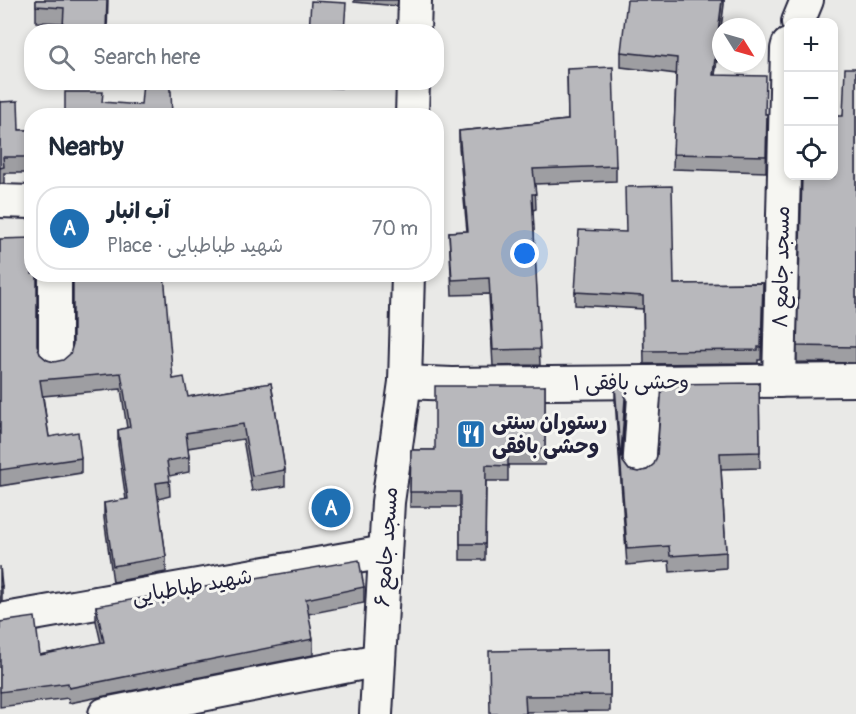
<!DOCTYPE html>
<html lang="en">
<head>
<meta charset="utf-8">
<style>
  :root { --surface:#fff; --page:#f6f6f7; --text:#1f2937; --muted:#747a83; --line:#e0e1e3; --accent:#1f6fb2 }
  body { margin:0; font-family:Pangolin,"Playpen Sans Arabic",sans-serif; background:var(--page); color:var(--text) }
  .controls { position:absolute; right:18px; top:18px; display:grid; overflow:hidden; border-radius:12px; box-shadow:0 3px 9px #0003 }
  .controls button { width:54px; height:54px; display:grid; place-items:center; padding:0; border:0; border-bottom:2px solid var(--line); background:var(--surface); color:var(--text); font:30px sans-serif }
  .compass { position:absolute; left:712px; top:18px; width:54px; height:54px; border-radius:50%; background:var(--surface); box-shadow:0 3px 9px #0003; rotate:127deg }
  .you { position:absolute; left:525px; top:254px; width:21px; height:21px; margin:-15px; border:4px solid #fff; border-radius:50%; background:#1a73e8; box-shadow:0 0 0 9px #1a73e833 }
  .badge { display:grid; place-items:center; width:39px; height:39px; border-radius:50%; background:var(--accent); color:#fff; font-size:20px; font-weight:700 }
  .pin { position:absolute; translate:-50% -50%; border:3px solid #fff; box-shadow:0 2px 6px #0006 }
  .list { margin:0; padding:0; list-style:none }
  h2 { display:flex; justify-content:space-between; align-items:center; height:78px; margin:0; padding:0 24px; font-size:26px }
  h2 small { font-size:20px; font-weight:400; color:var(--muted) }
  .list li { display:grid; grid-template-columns:39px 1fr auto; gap:18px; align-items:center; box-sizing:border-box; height:84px; margin:0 12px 12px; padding:0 12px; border:2px solid var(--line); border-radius:24px }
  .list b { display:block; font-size:22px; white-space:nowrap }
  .list p { margin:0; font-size:20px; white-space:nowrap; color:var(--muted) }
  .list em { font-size:20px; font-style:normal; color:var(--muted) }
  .icon { flex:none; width:33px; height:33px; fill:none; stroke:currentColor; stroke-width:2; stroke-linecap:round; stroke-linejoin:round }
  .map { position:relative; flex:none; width:856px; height:714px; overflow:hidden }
  .search { position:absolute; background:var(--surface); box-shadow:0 3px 9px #0003; left:24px; top:24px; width:420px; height:66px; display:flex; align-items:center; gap:15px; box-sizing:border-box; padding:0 21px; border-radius:24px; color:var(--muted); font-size:22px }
  .panel { position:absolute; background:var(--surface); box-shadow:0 3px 9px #0003; left:24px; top:108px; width:420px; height:174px; border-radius:24px }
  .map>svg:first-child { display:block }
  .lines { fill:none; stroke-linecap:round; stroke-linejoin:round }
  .street-casing { stroke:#22223b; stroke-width:36 }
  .street { stroke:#f6f6f2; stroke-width:32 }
  .wall { fill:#9e9ea2; stroke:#22223b; stroke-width:1.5 }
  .shaded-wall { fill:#818184; stroke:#22223b; stroke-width:1.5 }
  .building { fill:#b8b8bc; stroke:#22223b; stroke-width:1.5 }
  .labels { text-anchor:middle; stroke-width:6; stroke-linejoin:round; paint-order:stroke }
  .street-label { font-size:21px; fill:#22223b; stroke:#f6f6f2 }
  .poi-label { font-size:21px; font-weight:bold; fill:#22223b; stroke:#f6f6f2; text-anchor:start }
</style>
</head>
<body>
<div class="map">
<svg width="856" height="714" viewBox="0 0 856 714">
  <rect width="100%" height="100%" fill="#e9e9e7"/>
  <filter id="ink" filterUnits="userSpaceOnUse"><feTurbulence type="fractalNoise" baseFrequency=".0167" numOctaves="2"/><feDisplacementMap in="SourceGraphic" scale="12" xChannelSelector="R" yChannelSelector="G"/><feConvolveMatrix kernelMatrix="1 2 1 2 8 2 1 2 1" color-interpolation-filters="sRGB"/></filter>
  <g filter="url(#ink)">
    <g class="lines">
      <g class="street-casing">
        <g id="street">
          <polyline points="798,22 807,0"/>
          <polyline points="414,32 415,0"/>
          <polyline points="412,116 413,82"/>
          <polyline points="0,201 32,202"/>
          <polyline points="55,274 55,360"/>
          <polyline points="779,381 787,49 788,45"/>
          <polyline points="405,382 452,384 856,380"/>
          <polyline points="639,470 645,382"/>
          <polyline points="0,620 385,552"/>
          <polyline points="105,714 379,660"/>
          <polyline points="376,714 388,502 405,382 408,274"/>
        </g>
      </g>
      <use href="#street" class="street"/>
    </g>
    <g class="wall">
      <polygon points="36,0 108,0 107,32 63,32 63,23 36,22"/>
      <polygon points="354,0 398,0 397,6 354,2"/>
      <polygon points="724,0 715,75 765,114 767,114 766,172 673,169 676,74 621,67 621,52"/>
      <polygon points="856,68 856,363 797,362 797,346 843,116"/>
      <polygon points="567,69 616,166 616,181 535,184 536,209 533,210 540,365 493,366 489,294 452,295 449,232 467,231 459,147 459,131 568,120"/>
      <polygon points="306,82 342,82 341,88 306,86"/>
      <polygon points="0,102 19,130 32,130 32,173 4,173 4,183 0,184"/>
      <polygon points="0,239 40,354 47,360 54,362 173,379 188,397 271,383 285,470 285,486 252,491 243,439 188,448 189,457 189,472 169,476 170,496 158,499 166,557 166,572 113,582 104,518 104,503 126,500 118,445 118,430 127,428 121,389 43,396 49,437 81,458 81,473 0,486"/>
      <polygon points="763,283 761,360 758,360 758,363 644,364 643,309 575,305 575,292 674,284"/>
      <polygon points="759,383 760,468 721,469 726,552 726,568 670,572 669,561 627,565 615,400 615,385 626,400 622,457 623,462 629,470 638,472 647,470"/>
      <polygon points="545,386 545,465 508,465 508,481 486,481 485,560 460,560 460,507 410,507 411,450 435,450"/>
      <polygon points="364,587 364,603 308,614 313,639 313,655 69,703 68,698 0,707 0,622 40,655 101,643 96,621 96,606"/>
      <polygon points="610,649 610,711 526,712 490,714"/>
    </g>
    <g class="shaded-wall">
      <polygon points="722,0 724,0 724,5 713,90 713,75"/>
      <polygon points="626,385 626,400 621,469 621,453"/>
      <polygon points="2,586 2,601 0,602 0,587"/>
    </g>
    <g class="building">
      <polygon points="36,0 107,0 106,29 63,27 64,8 36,6"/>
      <polygon points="627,0 722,0 713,75 766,76 765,114 767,114 766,156 673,154 677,58 621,52"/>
      <polygon points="311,1 346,3 344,32 309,32"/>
      <polygon points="613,67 616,166 533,169 536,194 532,194 540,349 493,350 489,278 452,280 449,232 468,231 459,131 568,120 567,69"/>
      <polygon points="845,68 856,68 856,347 797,346 802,176 834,176 834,116 843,116"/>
      <polygon points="143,82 170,82 170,91 171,91 172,116 65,116 65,92 103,92 102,102 141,105"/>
      <polygon points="18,101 19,130 32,130 32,157 3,157 4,167 0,168 0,102"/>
      <polygon points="672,186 674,284 763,283 761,347 758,347 758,350 644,351 643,296 575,292 579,230 626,232 625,187"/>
      <polygon points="32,238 32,274 37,274 37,345 40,354 47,360 54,362 63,360 70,354 73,344 73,274 164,274 173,379 184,377 188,397 271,383 285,470 252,476 243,424 186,433 189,457 167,461 170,481 156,483 166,557 113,566 104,503 128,499 118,430 130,427 121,373 40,380 49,437 78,432 81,458 0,470 0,239"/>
      <polygon points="759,383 760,452 720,453 726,552 670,556 669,546 627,549 615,385 626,385 621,453 623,462 629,470 638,472 647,470 654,464 657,456 662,384"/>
      <polygon points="435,386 545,386 545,449 508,449 508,466 486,465 485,544 460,544 460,492 410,492 411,450 435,450"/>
      <polygon points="359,560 364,587 306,599 313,639 69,688 68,683 0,692 0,622 35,617 40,655 104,642 96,606"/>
      <polygon points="0,566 2,586 0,587"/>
      <polygon points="610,649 610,695 525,696 526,714 490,714 489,651"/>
    </g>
  </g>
  <defs>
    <g id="restaurant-square" transform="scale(1.5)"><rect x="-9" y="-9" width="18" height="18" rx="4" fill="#1f6fb2" stroke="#f6f6f2"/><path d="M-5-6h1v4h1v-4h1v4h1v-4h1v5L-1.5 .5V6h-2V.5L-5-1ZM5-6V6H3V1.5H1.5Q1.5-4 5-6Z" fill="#fff"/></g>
  </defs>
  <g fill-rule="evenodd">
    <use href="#restaurant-square" x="471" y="434"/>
  </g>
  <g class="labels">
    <g class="street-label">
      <text transform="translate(781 267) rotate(-89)" y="7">مسجد جامع ۸</text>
      <text transform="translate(631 382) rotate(-1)" y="7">وحشی بافقی ۱</text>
      <text transform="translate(386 547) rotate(-86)" y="7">مسجد جامع ۶</text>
      <text transform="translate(192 586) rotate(-10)" y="7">شهید طباطبایی</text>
    </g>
    <g class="poi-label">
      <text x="492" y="429">رستوران سنتی<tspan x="492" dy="24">وحشی بافقی</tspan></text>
    </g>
  </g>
</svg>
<div class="controls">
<button>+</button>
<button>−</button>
<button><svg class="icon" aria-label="locate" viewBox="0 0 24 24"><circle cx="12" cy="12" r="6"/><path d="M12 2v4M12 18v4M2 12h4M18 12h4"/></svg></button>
</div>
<svg class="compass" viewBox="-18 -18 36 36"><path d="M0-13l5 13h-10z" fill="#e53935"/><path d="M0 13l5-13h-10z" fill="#747a83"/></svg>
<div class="you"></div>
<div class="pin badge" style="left:331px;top:508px">A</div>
<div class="search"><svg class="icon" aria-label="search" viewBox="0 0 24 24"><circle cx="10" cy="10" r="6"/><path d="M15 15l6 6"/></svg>Search here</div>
<section class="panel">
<h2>Nearby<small></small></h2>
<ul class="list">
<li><span class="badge">A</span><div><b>آب انبار</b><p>Place · شهید طباطبایی</p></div><em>70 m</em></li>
</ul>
</section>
</div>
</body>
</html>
